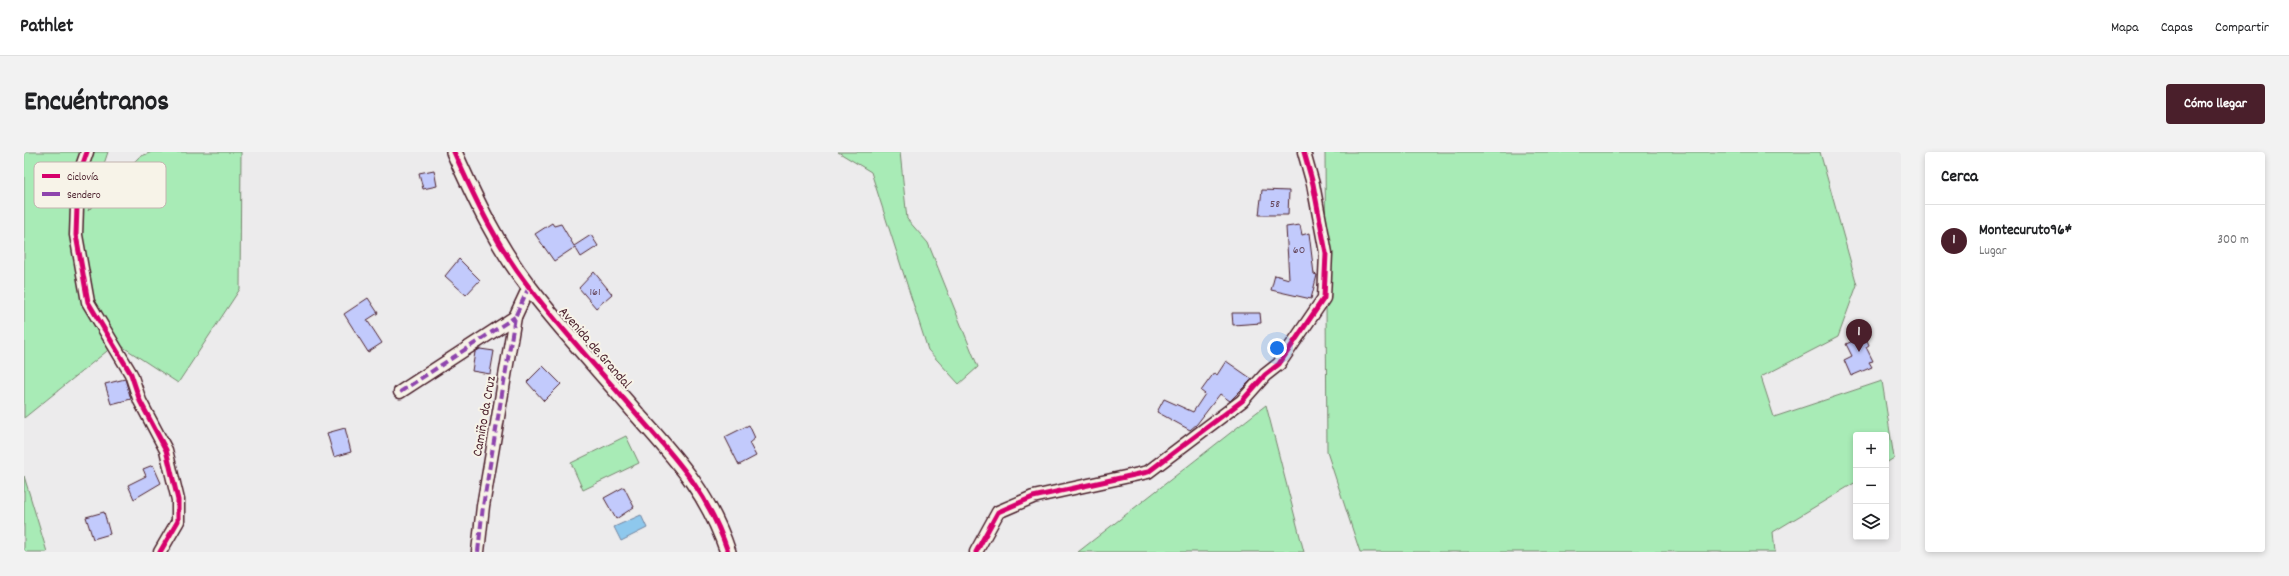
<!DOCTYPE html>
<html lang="es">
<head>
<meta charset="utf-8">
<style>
  :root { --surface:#fff; --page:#f2f2f2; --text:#202124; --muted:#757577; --line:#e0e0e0; --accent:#4a1f2b }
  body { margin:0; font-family:Dekko,sans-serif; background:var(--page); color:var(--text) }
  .controls { position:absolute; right:12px; bottom:12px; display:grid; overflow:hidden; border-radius:4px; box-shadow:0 2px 6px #0003 }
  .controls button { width:36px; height:36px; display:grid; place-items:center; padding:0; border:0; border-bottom:1px solid var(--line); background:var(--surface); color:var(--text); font:20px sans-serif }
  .you { position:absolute; left:1253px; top:196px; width:14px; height:14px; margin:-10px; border:3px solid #fff; border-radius:50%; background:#1a73e8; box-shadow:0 0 0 6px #1a73e833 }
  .badge { display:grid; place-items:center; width:26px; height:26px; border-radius:50%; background:var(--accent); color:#fff; font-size:13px; font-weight:700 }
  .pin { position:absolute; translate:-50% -33px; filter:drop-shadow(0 1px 2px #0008) }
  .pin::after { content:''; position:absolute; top:21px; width:14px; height:12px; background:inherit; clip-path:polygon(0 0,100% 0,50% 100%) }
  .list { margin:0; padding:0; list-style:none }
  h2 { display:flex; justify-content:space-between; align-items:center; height:52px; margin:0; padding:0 16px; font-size:17px }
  h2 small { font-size:13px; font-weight:400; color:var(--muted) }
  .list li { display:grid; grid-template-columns:26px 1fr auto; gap:12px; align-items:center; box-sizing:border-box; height:72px; padding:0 16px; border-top:1px solid var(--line) }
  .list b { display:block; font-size:15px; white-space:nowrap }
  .list p { margin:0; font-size:13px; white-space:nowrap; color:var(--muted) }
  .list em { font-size:13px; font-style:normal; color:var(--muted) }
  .icon { flex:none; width:22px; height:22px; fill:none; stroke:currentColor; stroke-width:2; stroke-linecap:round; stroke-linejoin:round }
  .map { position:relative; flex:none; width:1877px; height:400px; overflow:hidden; border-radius:4px }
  header { display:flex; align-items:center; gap:24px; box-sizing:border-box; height:56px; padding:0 20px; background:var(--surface); border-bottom:1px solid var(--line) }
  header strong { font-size:19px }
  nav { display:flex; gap:22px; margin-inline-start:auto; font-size:14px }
  .intro { display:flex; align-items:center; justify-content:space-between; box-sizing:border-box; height:96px; padding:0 24px }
  h1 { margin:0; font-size:28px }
  .button { padding:10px 18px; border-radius:4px; background:var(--accent); color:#fff; font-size:14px; font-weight:700 }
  main { display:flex; gap:24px; padding:0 24px }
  aside { flex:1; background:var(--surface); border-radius:4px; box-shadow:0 2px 6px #0003 }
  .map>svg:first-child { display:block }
  .green { fill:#a8ebb6; stroke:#798570 }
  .water { fill:#8ec8ed; stroke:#73849f }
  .building { fill:#c2cafc; stroke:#4a1f2b }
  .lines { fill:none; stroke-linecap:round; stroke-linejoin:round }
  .minor-casing { stroke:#4a1f2b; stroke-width:15 }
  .tertiary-casing { stroke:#4a1f2b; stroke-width:18 }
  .minor { stroke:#f7f3e8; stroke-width:12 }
  .tertiary { stroke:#f7f3e8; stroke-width:15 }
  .quiet { stroke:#8e44ad; stroke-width:4; stroke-dasharray:8 4; stroke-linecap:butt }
  .cycleway-casing { stroke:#f7f3e8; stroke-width:8 }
  .cycleway { stroke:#d6006c; stroke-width:5 }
  .labels { text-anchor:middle; stroke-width:4; stroke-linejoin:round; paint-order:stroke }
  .number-label { font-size:12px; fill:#684a5f }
  .street-label { font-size:14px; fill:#4a1f2b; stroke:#f7f3e8 }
  .key { fill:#f7f3e8; stroke:#c3b3af; stroke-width:1 }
  .key-label { font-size:11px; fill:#4a1f2b }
</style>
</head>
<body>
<header>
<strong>Pathlet</strong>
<nav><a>Mapa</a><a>Capas</a><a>Compartir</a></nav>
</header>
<div class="intro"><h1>Encuéntranos</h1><a class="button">Cómo llegar</a></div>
<main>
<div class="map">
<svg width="1877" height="400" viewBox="0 0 1877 400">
  <rect width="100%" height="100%" fill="#ecebec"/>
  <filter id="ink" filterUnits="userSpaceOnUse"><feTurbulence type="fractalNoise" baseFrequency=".025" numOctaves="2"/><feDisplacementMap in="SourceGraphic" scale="8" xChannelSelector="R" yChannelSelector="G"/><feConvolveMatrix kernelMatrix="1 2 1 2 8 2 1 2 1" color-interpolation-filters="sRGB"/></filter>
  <g filter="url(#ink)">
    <g class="green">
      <polygon points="0,0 84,0 64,59 115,5 128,0 217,0 216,137 154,231 93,191 0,266"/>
      <polygon points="814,0 876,0 883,67 904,91 954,215 935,232 904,198 847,20"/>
      <polygon points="1301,0 1796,0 1833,133 1814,185 1737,225 1750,265 1858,229 1870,306 1862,311 1862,283 1832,283 1832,330 1749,380 1751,400 1336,400 1303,300"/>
      <polygon points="1242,253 1280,400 1054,400"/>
      <polygon points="602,284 615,311 559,338 547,311"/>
      <polygon points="0,324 23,400 0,400"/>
    </g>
    <polygon class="water" points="617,363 623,376 597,389 590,375"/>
    <g class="building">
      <polygon points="410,18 413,34 399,37 395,21"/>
      <polygon points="1238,38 1265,39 1264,63 1235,63"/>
      <polygon points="528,71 530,74 537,72 550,94 567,83 574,94 557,105 551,95 530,109 511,82"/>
      <polygon points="1276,73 1278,83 1285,81 1290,122 1293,123 1287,147 1247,138 1251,123 1265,127 1262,75"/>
      <polygon points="435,107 456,128 442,143 421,124"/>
      <polygon points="570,120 588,142 572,156 555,136"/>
      <polygon points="344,146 354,161 343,168 358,191 344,200 320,162"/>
      <polygon points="1208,161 1236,161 1237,171 1209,173"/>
      <polygon points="1841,184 1845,193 1842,195 1849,209 1845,210 1848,215 1827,224 1820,208 1828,204 1822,192"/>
      <polygon points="456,197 470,199 466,222 448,219 451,200"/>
      <polygon points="1202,209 1228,227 1206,249 1196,242 1173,272 1166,278 1133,260 1140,247 1169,260 1181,242 1177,239 1190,221 1193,223"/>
      <polygon points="519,214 537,232 520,249 503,230"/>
      <polygon points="101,227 107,247 87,252 81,232"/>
      <polygon points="725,273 731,286 725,291 732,304 715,313 701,285"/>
      <polygon points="321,276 327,300 310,305 303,281"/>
      <polygon points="129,313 137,331 110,347 104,333 122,324 119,317"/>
      <polygon points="600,335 610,355 592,367 580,346"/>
      <polygon points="80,360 86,382 69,387 62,365"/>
    </g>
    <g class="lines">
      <g class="minor-casing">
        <g id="minor">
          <polyline points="63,0 54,26 52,83 64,150 107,222 116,249 142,298 154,348 154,369 136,400"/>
          <polyline points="376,240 491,165"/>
          <polyline points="454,400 459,354 491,165 505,135"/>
          <polyline points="952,400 974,360 1009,345 1124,320 1218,249 1241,223 1255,212 1300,146 1302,101 1289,32 1280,0"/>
        </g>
      </g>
      <g class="tertiary-casing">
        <path id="tertiary" d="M430,0C451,47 473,94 505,135C540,181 580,223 617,267C656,311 685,343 704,400"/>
      </g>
      <use href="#minor" class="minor"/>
      <use href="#tertiary" class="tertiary"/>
      <g class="quiet">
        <polyline points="376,240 491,165"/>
        <polyline points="454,400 459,354 491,165 505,135"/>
      </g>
      <g class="cycleway-casing">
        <g id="cycleway">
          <polyline points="63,0 54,26 52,83 64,150 107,222 116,249 142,298 154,348 154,369 136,400"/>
          <path d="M430,0C451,47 473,94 505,135C540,181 580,223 617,267C656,311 685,343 704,400"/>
          <polyline points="952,400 974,360 1009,345 1124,320 1218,249 1241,223 1255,212 1300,146 1302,101 1289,32 1280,0"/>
        </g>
      </g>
      <use href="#cycleway" class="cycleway"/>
    </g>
  </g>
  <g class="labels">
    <g class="number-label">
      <text x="1251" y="55">58</text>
      <text x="1275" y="101">60</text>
      <text x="571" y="143">161</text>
    </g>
    <g class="street-label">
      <text transform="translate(572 195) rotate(49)" y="5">Avenida de Grandal</text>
      <text transform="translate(459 264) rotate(-80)" y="5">Camiño da Cruz</text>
    </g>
  </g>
  <rect x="10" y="10" width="132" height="46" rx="6" class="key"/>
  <rect x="18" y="22" width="18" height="4" fill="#d6006c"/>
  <rect x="18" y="40" width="18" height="4" fill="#8e44ad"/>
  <g class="key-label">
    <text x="43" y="28">Ciclovía</text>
    <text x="43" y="46">Sendero</text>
  </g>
</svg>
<div class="controls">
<button>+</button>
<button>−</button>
<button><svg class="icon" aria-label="layers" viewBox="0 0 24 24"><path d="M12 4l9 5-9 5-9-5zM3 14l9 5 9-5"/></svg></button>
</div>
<div class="you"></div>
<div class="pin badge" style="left:1835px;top:200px">1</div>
</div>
<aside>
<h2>Cerca<small></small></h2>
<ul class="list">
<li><span class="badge">1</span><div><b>Montecuruto96*</b><p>Lugar</p></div><em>300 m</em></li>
</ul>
</aside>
</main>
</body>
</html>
